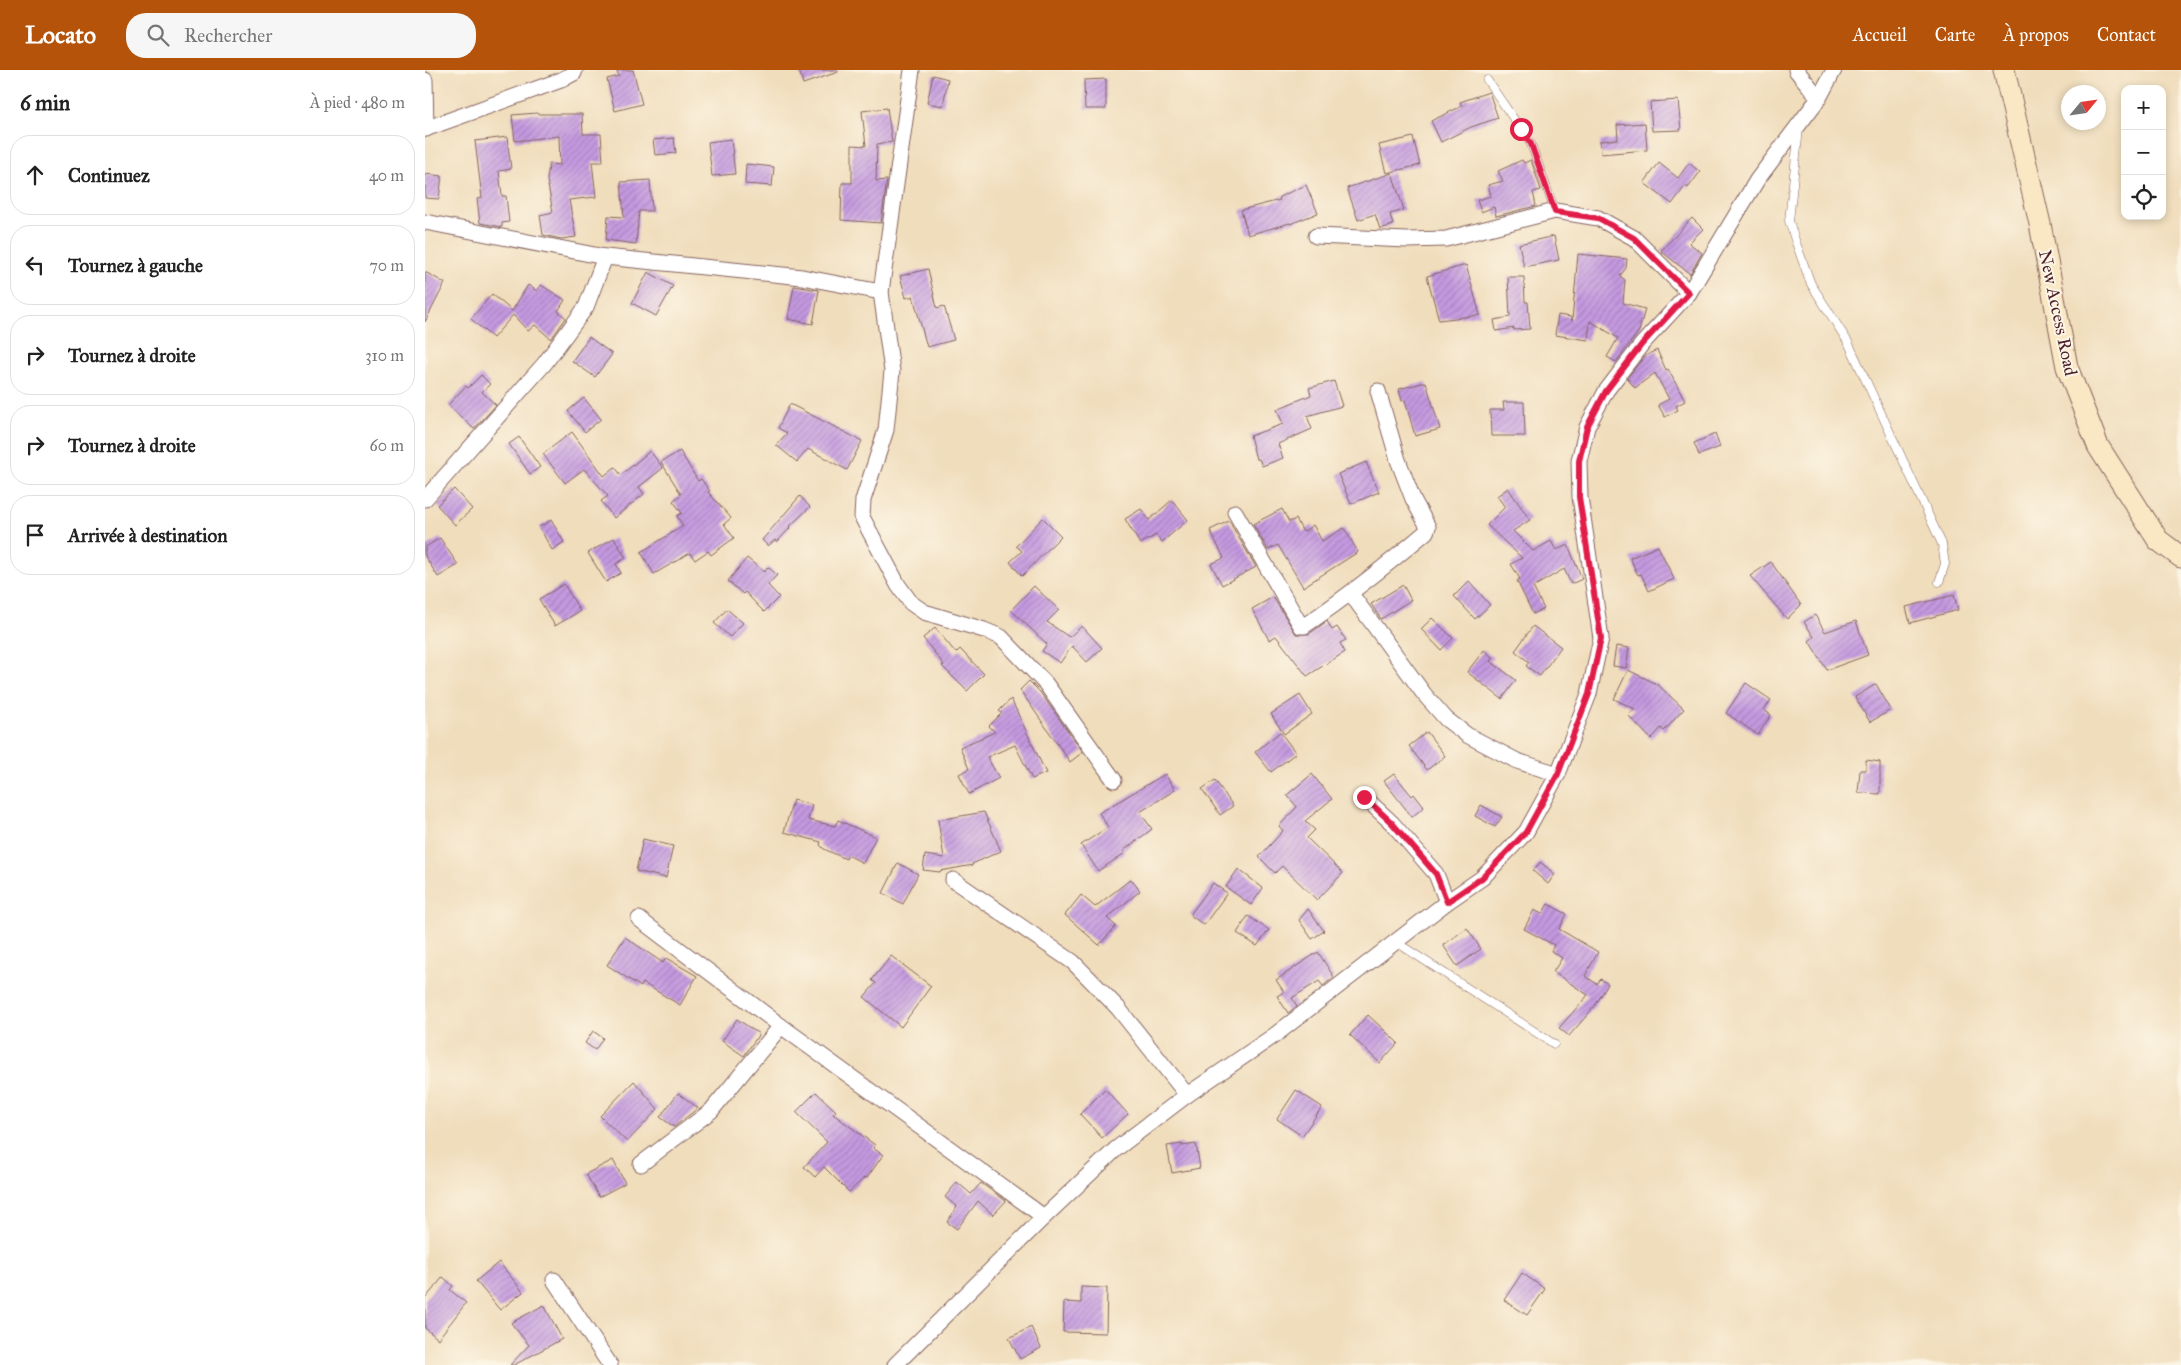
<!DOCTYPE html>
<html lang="fr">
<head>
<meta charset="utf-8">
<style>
  :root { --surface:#fff; --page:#f6f6f6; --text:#222; --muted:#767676; --line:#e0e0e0; --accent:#b45309 }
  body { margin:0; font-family:"IM FELL Great Primer",serif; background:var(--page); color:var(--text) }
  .controls { position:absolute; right:15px; top:15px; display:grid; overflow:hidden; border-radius:10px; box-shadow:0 2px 8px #0003 }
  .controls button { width:45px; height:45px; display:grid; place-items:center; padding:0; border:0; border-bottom:1px solid var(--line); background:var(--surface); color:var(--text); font:25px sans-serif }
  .compass { position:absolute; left:1636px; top:15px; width:45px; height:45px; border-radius:50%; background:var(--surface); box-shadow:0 2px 8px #0003; rotate:61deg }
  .stop { position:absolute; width:15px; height:15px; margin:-11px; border:4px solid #e11d48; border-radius:50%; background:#fff }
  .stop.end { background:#e11d48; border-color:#fff; box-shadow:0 1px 5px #0008 }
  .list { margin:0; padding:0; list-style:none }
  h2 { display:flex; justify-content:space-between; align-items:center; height:65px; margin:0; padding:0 20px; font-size:21px }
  h2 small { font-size:16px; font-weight:400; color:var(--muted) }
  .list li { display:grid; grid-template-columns:32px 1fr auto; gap:15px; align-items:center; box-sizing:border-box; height:80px; margin:0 10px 10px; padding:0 10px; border:1px solid var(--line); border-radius:20px }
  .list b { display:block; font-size:19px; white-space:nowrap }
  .list em { font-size:16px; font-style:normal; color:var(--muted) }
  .icon { flex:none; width:28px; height:28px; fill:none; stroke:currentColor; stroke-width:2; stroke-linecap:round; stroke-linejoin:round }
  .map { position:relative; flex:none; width:1756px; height:1295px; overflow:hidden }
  header { display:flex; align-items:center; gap:30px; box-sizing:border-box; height:70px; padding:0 25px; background:var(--accent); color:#fff }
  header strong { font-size:24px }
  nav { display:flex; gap:28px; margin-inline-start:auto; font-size:18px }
  .search { width:350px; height:45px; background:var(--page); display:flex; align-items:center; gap:12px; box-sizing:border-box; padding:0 18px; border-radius:20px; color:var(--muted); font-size:19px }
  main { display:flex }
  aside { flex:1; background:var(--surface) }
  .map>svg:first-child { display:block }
  .building { fill:url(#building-hatch) }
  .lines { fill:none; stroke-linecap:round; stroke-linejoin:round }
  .lane-casing { stroke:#84625e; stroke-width:9 }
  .street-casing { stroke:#84625e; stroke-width:17 }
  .secondary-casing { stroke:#84625e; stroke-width:23 }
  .lane { stroke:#fff; stroke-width:8 }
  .street { stroke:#fff; stroke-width:15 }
  .secondary { stroke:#fae7c3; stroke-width:21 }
  .route { stroke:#e11d48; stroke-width:6 }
  .labels { text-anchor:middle; stroke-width:4; stroke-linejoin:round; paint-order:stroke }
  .street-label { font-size:18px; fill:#4a1f2b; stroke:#fcf5e5 }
</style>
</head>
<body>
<header>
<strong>Locato</strong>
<div class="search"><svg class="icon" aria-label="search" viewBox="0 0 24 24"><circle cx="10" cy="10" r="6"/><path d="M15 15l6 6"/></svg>Rechercher</div>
<nav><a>Accueil</a><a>Carte</a><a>À propos</a><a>Contact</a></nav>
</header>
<main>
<aside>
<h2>6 min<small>À pied · 480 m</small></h2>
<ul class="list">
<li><svg class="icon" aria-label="ahead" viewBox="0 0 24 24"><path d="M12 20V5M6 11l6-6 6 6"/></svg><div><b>Continuez</b></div><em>40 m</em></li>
<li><svg class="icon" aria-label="left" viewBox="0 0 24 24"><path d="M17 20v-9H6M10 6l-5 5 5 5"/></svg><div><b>Tournez à gauche</b></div><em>70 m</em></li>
<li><svg class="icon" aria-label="right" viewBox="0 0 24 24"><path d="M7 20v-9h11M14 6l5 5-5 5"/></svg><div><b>Tournez à droite</b></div><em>310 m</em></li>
<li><svg class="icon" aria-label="right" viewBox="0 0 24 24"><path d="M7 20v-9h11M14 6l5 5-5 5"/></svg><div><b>Tournez à droite</b></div><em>60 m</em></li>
<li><svg class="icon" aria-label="arrive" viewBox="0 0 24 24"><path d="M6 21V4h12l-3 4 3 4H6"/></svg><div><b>Arrivée à destination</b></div></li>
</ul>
</aside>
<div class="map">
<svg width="1756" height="1295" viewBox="0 0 1756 1295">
  <defs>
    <pattern id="building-hatch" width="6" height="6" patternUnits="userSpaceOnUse" patternTransform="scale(1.25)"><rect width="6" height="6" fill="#c59ae1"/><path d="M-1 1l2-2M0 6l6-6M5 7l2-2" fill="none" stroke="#a27db7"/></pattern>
  </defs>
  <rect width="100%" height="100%" fill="#fcf5e5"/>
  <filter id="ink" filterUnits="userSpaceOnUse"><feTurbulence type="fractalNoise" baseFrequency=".02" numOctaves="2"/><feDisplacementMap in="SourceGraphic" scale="10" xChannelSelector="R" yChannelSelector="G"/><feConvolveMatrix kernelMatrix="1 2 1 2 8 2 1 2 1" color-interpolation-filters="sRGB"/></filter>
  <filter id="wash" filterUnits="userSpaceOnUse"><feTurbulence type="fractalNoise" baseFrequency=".0096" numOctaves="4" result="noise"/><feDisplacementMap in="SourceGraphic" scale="20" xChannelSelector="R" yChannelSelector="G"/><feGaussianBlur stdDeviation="1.12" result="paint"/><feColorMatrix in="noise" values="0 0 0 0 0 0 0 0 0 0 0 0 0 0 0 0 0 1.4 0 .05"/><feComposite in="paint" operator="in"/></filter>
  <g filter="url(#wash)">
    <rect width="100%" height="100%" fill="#f0ddbc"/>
    <g id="blocks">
      <g class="building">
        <polygon points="191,0 208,0 217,34 190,41 182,9 194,6"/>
        <polygon points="374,0 412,0 413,2 378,14"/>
        <polygon points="508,5 523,9 518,36 502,33"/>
        <polygon points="681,9 681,39 660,39 659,10"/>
        <polygon points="1064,22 1073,48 1046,57 1016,72 1006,51 1037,36 1035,32"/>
        <polygon points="1253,30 1256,60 1227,61 1225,32"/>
        <polygon points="462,38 467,72 452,74 451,111 462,110 456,153 416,150 417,113 427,113 427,75 441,76 437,41"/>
        <polygon points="112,43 113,44 157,44 158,64 176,64 178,92 167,92 171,127 144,130 151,167 136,169 118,165 115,145 128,142 122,110 124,94 135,95 134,66 90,71 87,45"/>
        <polygon points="1220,53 1222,80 1176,84 1175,71 1193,69 1192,55"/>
        <polygon points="82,67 86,99 74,101 77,126 81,126 84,152 77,153 77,157 55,153 52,129 57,128 50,71"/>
        <polygon points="988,67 995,95 961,103 954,75"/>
        <polygon points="249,68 251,83 230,85 228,70"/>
        <polygon points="306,69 310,104 287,106 283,72"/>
        <polygon points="1097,90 1099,93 1106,90 1116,120 1108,122 1111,136 1071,146 1069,137 1056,142 1052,130 1066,126 1063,115 1078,111 1073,101"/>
        <polygon points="1234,93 1253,108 1264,93 1275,102 1263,118 1261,115 1247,134 1219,113"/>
        <polygon points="321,94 349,97 347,116 320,114"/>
        <polygon points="967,103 979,140 965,144 968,155 955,159 950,144 933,150 922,118"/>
        <polygon points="0,104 17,106 14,129 0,128"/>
        <polygon points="225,110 227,141 214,141 211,174 181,170 183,146 199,147 196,112"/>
        <polygon points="881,115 893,143 865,154 865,153 823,165 816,140 855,130 854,127"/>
        <polygon points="1267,148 1278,159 1264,173 1277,183 1265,204 1236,181"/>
        <polygon points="1129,166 1134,190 1099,197 1094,174"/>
        <polygon points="1153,184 1202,189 1201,198 1195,206 1200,210 1198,233 1220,239 1214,261 1191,292 1182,287 1193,268 1165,251 1163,270 1130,265 1133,245 1146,247 1147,251"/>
        <polygon points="1041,195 1055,245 1014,250 1002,206"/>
        <polygon points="503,199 512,238 519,236 529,270 502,277 488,226 481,228 475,206"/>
        <polygon points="0,202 20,213 0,252"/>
        <polygon points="223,202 248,216 231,246 207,233"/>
        <polygon points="1083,207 1099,207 1100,232 1103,232 1105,259 1089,260 1089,258 1071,261 1069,250 1085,247"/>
        <polygon points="103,215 112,221 116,215 140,230 133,241 141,248 126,269 110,255 103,261 88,245 68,268 46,249 67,224 87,241"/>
        <polygon points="369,216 394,220 388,254 363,249"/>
        <polygon points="164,267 187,284 170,307 147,291"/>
        <polygon points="1232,280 1241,300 1243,299 1260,331 1251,336 1253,340 1240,347 1233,335 1244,329 1230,303 1210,318 1202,308 1220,286"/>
        <polygon points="56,305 65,314 57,322 71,335 49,359 23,335 41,316 43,318"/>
        <polygon points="909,311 917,336 882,346 887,359 853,374 858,388 837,396 834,389 831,389 825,366 858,354 852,339 886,325 884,318"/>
        <polygon points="1001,312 1015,359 990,366 980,330 977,331 974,319"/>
        <polygon points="159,328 176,349 160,362 143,341"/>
        <polygon points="1078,332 1099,332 1100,366 1066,366 1065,340 1079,340"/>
        <polygon points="365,334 437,371 422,400 383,379 372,392 351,375 362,363 353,358"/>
        <polygon points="147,362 179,406 190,397 196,405 225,381 238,398 214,417 219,424 189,448 176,431 183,426 159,399 140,413 118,384"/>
        <polygon points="1290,364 1295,377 1274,385 1269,373"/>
        <polygon points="94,367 115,397 105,404 84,374"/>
        <polygon points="255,381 273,411 276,409 285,421 283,422 306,448 299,454 309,468 286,485 283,481 270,490 265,483 229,504 216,482 258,456 252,446 257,443 248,431 256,424 236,392"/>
        <polygon points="941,392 954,422 926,434 913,404"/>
        <polygon points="1083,418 1105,450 1088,461 1108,481 1126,471 1131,480 1143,475 1157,509 1146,514 1139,499 1108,517 1119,539 1108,544 1092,511 1095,509 1086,494 1097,488 1062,455 1080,437 1072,426"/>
        <polygon points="29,419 47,439 30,455 12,435"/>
        <polygon points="375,426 385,437 364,457 365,458 352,472 350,470 343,476 337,470"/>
        <polygon points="747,430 763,450 737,472 731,465 715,474 700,449 716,439 724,450"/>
        <polygon points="857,439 864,452 871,449 878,462 888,455 897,471 919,458 933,482 878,517 853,475 843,480 828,454"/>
        <polygon points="618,448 636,466 597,506 585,492 597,481 591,476"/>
        <polygon points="126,450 139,472 127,480 114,457"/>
        <polygon points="804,451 831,497 797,515 786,494 799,488 785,460"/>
        <polygon points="15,468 33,495 13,507 0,486 0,477"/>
        <polygon points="189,468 201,488 191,494 196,503 181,512 163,483"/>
        <polygon points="1233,476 1249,509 1224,521 1216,504 1213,505 1205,488"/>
        <polygon points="322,488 339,502 343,497 352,505 343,515 354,527 339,542 320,522 318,524 303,511"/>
        <polygon points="1346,492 1376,535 1362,549 1325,506"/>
        <polygon points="1044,511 1065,535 1050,549 1029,526"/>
        <polygon points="139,514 155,541 130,556 114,529"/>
        <polygon points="978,515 986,530 956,549 946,534"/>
        <polygon points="609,516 634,540 622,552 644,567 657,556 677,578 662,592 647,576 635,593 617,581 622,574 586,540"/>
        <polygon points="1529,525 1533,540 1485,553 1481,537"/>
        <polygon points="848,527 871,564 884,564 902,551 907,560 912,557 921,570 915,573 920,582 882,606 851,566 844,570 827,539"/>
        <polygon points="302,539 318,553 305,567 289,553"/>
        <polygon points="1390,545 1400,562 1431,551 1443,585 1402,600 1384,571 1389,567 1379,552"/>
        <polygon points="1007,548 1028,568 1016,580 996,559"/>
        <polygon points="1108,556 1136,577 1115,606 1101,596 1104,592 1090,581"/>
        <polygon points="510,558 531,583 535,579 559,604 542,621 517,596 519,595 498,568"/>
        <polygon points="1191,576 1204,578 1201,598 1188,596"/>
        <polygon points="1059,580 1068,588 1065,591 1091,610 1077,629 1042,602"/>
        <polygon points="1203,600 1232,614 1259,639 1239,661 1236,658 1226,669 1203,645 1210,639 1189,629"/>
        <polygon points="604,611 615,622 658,682 645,692 595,620"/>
        <polygon points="1321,613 1346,630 1339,640 1346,645 1333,665 1301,643"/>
        <polygon points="1451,614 1466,640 1445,652 1430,627"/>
        <polygon points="875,625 887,644 859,664 846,644"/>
        <polygon points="586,629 621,703 607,709 590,675 562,687 574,708 544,724 534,704 544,699 535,677 570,662 564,656 577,643 574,641"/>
        <polygon points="855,662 871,683 846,702 830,682"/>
        <polygon points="1002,662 1020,686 1002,700 984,676"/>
        <polygon points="1441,690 1455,692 1455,724 1433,723 1435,700 1441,700"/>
        <polygon points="740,704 750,720 715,742 727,759 698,781 700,783 673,801 656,775 683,757 674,743"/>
        <polygon points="887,704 907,729 880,751 890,760 882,768 918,803 892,830 857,796 850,803 834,787 858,761 854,756 872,737 862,725"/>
        <polygon points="969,704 987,726 989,724 999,737 987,747 959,711"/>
        <polygon points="790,710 808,736 795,745 777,719"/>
        <polygon points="368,730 387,735 383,750 410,756 413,750 451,767 438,793 423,785 421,789 399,779 395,775 396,772 359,762"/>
        <polygon points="1056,735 1077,747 1070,757 1050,746"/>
        <polygon points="559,742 576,781 547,794 548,795 515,801 515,802 498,800 500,785 519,788 513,750"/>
        <polygon points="218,769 248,776 241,808 211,801"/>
        <polygon points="1115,792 1130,804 1123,814 1108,801"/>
        <polygon points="473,793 493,804 478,834 458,823"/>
        <polygon points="813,799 838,818 826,835 801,817"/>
        <polygon points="706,809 715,821 682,848 691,856 674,875 640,845 656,825 670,837"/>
        <polygon points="788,813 802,823 779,855 765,845"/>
        <polygon points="1123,834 1142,844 1134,859 1173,882 1160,906 1172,914 1176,909 1183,914 1170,936 1144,966 1134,958 1163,925 1128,902 1137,888 1126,881 1129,875 1099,859 1109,840 1117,844"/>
        <polygon points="883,839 899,861 887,869 874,850"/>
        <polygon points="823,846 844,860 832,876 812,863"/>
        <polygon points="1042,858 1056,879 1032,896 1018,875"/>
        <polygon points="200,867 238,893 241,888 272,906 255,935 218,913 216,917 182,895"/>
        <polygon points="893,882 909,907 898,916 894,911 867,928 872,936 863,943 852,926 859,922 851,910"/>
        <polygon points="466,886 506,916 476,957 439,927 451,913 447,910"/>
        <polygon points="943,945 973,973 955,993 925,965"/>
        <polygon points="312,949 334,964 319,986 297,971"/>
        <polygon points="168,961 178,968 170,980 160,973"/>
        <polygon points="209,1011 233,1039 202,1072 175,1046"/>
        <polygon points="680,1019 703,1044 677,1068 655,1044"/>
        <polygon points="871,1020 897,1037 877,1066 852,1049"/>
        <polygon points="391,1022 411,1041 408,1044 450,1075 448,1078 458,1085 442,1108 440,1107 424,1122 399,1097 390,1107 379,1097 402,1072 371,1042"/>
        <polygon points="253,1023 273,1038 249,1057 235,1047"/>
        <polygon points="757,1074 757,1076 771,1074 775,1098 747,1103 742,1076"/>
        <polygon points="188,1090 200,1113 174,1127 161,1104"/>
        <polygon points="532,1112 546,1124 556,1113 581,1131 568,1145 553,1131 532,1159 522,1152 532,1137 520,1127"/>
        <polygon points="74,1192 98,1222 75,1240 51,1211"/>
        <polygon points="1097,1203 1120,1219 1102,1245 1079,1230"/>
        <polygon points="18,1207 28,1216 25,1220 41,1233 13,1269 0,1258 0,1229"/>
        <polygon points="656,1217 682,1218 681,1263 638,1262 639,1232 656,1233"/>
        <polygon points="119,1235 137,1269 89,1295 85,1295 104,1275 86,1253"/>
        <polygon points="606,1257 616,1278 595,1289 584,1268"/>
      </g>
    </g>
  </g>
  <g filter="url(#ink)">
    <use href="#blocks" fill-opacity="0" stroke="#84625e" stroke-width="1"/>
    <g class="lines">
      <g class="lane-casing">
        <g id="lane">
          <polyline points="1062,10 1106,74 1130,141"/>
          <polyline points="1374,58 1364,151 1371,173 1386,214 1423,272 1517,474 1520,494 1514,512"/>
          <polyline points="971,872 1129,974"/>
        </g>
      </g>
      <g class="street-casing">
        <g id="street">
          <polyline points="487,0 456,222 467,301 461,360 438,430 437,447 473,515 486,533 499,542 559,560 576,567 621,614 689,710"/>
          <polyline points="1371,0 1394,28"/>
          <polyline points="0,10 1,59"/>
          <polyline points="0,59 136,10 149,3 150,0"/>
          <polyline points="0,152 180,187 377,207 456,222"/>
          <polyline points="891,166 982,170 1021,169 1130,141 1173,148 1209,168 1264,223"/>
          <polyline points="0,429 120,293 161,237 180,187"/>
          <path d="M810,442L876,556H879C922,527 961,496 1001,462L1003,457L988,429L973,390L953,321"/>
          <polyline points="926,524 999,624 1021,649 1042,665 1092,691 1133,704"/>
          <polyline points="939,727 967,753 1011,804 1022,832"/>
          <polyline points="528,810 648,892 693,938 762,1025"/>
          <polyline points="214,849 356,956 619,1147"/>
          <polyline points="216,1094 286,1041 356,956"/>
          <polyline points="129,1210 185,1295"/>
          <polyline points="470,1295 619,1147 691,1079 762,1025 850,965 1022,832 1057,808 1101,762 1133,704 1164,624 1176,568 1155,427 1154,391 1162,357 1181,321 1217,274 1264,223 1332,110 1394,28 1409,0"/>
        </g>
      </g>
      <g class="secondary-casing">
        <polyline id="secondary" points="1579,0 1615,154 1642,297 1673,376 1733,470 1756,487"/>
      </g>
      <use href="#lane" class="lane"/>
      <use href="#street" class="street"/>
      <use href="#secondary" class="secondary"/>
    </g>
  </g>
  <g class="lines" filter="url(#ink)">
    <polyline class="route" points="939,727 967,753 1011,804 1022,832 1057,808 1101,762 1133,704 1164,624 1176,568 1154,427 1154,391 1162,357 1181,321 1217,274 1264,223 1209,168 1173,148 1130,142 1106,74 1096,59"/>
  </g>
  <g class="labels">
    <g class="street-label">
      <text transform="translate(1633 243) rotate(78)" y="6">New Access Road</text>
    </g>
  </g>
</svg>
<div class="controls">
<button>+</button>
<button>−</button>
<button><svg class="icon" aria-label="locate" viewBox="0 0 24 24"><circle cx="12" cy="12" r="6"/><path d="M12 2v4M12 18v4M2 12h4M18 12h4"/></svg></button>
</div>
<svg class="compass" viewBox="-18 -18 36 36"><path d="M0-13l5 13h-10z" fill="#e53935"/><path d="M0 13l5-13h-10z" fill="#767676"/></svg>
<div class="stop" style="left:1096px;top:59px"></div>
<div class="stop end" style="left:939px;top:727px"></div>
</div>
</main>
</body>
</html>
